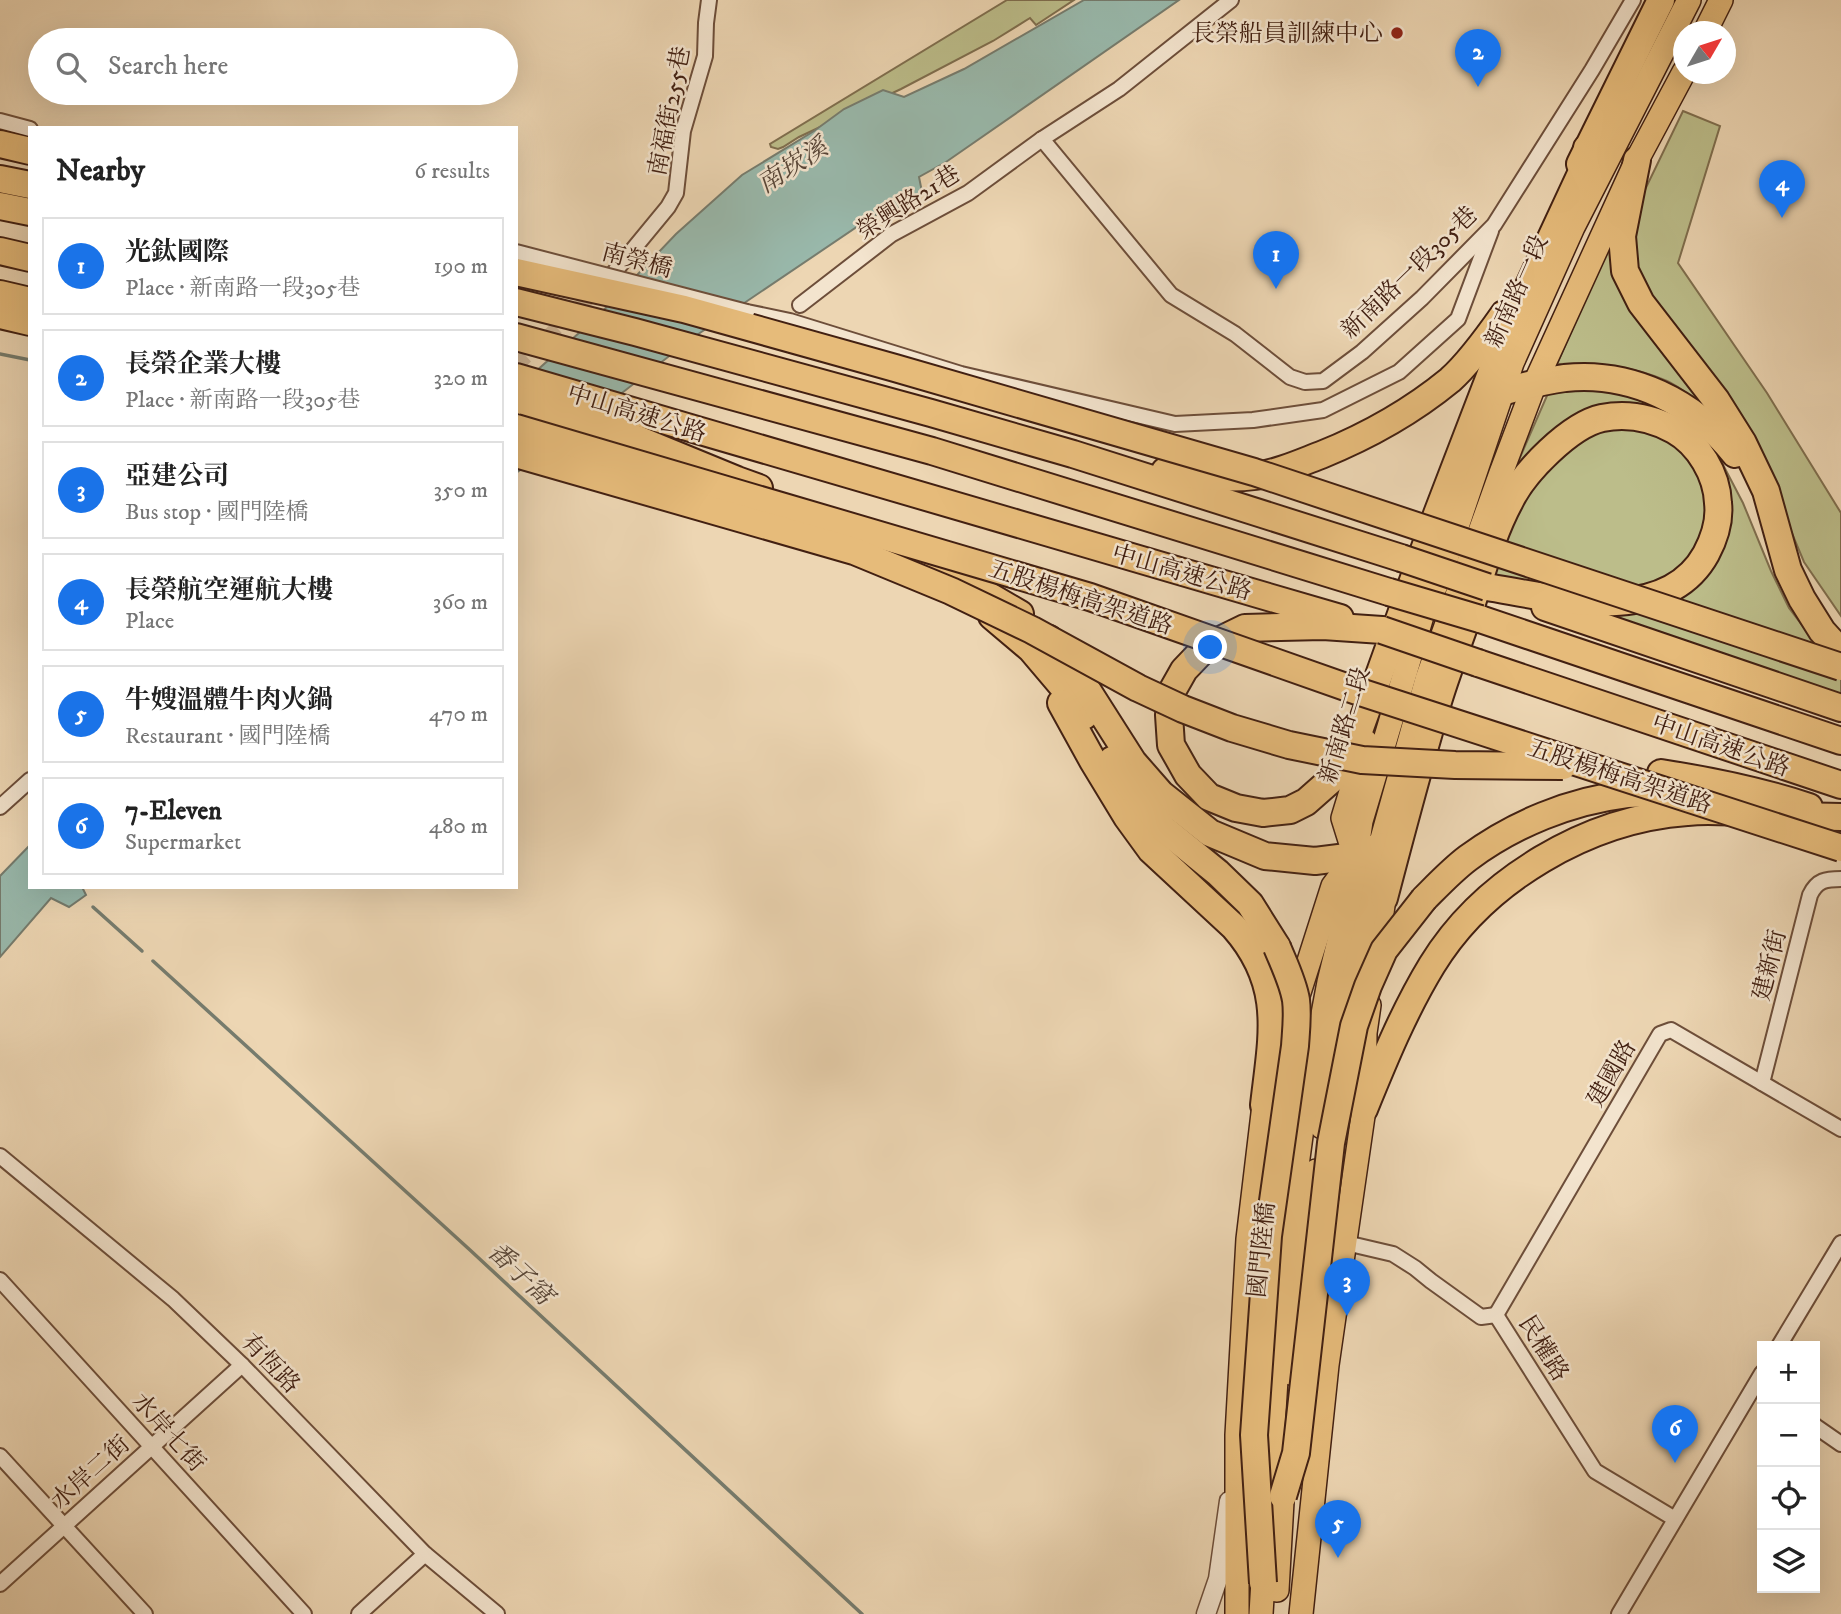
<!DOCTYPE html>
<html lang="en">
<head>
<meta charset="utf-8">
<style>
  :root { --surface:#fff; --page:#f2f2f2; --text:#222; --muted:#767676; --line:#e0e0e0; --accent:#1a73e8 }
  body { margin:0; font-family:"IM FELL DW Pica","Noto Serif TC",serif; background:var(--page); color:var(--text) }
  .controls { position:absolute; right:21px; bottom:21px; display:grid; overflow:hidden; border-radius:0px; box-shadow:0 7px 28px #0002 }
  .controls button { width:63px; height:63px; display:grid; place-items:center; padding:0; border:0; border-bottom:2px solid var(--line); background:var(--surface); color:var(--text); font:35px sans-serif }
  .compass { position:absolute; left:1673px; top:21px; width:63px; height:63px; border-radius:50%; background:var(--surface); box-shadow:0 7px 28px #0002; rotate:51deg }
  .you { position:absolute; left:1211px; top:648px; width:24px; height:24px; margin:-18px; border:5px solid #fff; border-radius:50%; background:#1a73e8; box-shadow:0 0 0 10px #1a73e833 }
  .badge { display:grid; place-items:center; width:46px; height:46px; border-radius:50%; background:var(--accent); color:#fff; font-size:23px; font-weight:700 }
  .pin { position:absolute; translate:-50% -58px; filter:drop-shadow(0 2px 4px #0008) }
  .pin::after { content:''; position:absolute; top:37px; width:24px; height:21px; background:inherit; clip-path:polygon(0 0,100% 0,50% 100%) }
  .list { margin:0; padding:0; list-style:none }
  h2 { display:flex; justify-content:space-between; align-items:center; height:91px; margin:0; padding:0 28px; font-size:30px }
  h2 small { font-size:23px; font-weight:400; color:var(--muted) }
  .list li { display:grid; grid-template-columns:46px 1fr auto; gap:21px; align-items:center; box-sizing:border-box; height:98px; margin:0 14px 14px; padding:0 14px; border:2px solid var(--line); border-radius:0px }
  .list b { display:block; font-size:26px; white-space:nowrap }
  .list p { margin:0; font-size:23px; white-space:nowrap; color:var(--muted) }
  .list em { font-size:23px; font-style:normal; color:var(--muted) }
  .icon { flex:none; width:38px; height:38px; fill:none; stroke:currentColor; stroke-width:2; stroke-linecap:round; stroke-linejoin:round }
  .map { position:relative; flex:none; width:1841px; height:1614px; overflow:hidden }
  .search { position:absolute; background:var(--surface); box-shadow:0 7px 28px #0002; left:28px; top:28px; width:490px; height:77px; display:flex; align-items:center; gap:18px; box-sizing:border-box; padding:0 24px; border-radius:38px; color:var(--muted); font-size:26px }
  .panel { position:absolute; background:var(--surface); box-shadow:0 7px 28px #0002; left:28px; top:126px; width:490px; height:763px; border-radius:0px }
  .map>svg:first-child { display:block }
  .green { fill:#bcbd8a; stroke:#7f6e4e; stroke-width:2 }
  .water { fill:#99b9ac; stroke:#767c6e; stroke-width:2 }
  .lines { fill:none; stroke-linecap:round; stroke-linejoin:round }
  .stream { stroke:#767c6e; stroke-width:3.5 }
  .minor-tunnel { stroke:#cbb293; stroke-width:14; stroke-dasharray:14 7; stroke-linecap:butt }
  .minor-casing { stroke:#6d4e3a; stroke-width:18 }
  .tertiary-casing { stroke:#6d4e3a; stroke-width:21 }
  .primary-casing { stroke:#422012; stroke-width:26 }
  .motorway-casing { stroke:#422012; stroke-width:30 }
  .minor { stroke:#f3e4ce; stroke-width:14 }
  .tertiary { stroke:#f3e4ce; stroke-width:18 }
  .primary { stroke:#e6bb7a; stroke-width:23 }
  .motorway { stroke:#e6bb7a; stroke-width:26 }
  .minor-bridge-casing { stroke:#6d4e3a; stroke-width:18; stroke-linecap:butt }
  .motorway-bridge-casing { stroke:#422012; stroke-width:30; stroke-linecap:butt }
  .minor-bridge { stroke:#f3e4ce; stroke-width:14 }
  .motorway-bridge { stroke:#e6bb7a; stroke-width:26 }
  .poi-dot { fill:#8f2418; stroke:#f3e4ce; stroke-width:2.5 }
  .labels { text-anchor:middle; stroke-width:5; stroke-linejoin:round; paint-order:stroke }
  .poi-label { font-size:24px; fill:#422012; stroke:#f3e4ce; text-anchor:end }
  .street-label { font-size:24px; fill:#422012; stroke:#f3e4ce }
  .water-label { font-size:26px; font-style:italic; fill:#584638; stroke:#f3e4ce }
</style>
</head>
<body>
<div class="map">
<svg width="1841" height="1614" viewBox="0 0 1841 1614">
  <rect width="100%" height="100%" fill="#edd6b3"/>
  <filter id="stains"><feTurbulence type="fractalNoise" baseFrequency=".00286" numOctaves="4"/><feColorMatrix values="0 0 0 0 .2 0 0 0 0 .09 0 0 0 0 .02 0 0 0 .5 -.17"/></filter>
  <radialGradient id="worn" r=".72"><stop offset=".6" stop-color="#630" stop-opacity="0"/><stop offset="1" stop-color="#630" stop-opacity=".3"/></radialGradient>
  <g class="green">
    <polygon points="1007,0 1074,0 1036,25 1030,18 993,41 901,89 799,137 783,147 778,149 771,147 770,144"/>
    <polygon points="1683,111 1720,126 1678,263 1767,393 1841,513 1841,616 1804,562 1757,450 1674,336 1630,259 1639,202"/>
    <path d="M1614,234L1702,400L1699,402C1689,395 1678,386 1667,381C1632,365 1594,363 1557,364Z"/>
    <polygon points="1586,388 1630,395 1669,412 1642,408 1519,472 1515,469 1549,391"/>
    <polygon points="1617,425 1652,428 1685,450 1705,482 1709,518 1698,550 1677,574 1655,586 1556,590 1487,573 1502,536 1545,469 1579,439"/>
    <polygon points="1720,459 1743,503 1771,571 1789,608 1812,638 1841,670 1841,698 1584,612 1698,579 1715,463"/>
  </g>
  <g class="water">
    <polygon points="1084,0 1179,0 946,162 919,177 922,192 896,209 873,216 691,339 540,457 516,473 516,389 598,316 676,234 742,175 814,131 844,109 883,90 904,97 964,69"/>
    <polygon points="30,845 30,887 82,887 86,895 69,907 51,898 0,957 0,876"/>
  </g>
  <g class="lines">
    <g class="stream">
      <polyline points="0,354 30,360"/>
      <polyline points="93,907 142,951"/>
      <polyline points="153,961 470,1250 862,1614"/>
    </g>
    <polyline class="minor-tunnel" points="516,366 600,288"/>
    <g class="minor-casing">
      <g id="minor">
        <polyline points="0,121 30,129"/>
        <polyline points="1042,139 1171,295 1235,334 1290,377 1305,382 1323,381 1362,352 1422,298 1494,225 1592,70 1633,0"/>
        <polyline points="603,280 607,281 668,207 676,193 683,131 705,56 706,23 709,0"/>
        <polyline points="800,305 892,234 968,193 1042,139 1119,89 1231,0"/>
        <polyline points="747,312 790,321 961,374 1175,424 1253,420 1323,410 1399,372 1458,319 1491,231"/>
        <polyline points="0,807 30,780"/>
        <path d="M1762,1083L1810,895C1817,880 1826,879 1841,879"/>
        <polyline points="0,1156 173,1299 242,1365 425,1554 497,1614"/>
        <polyline points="1346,1243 1393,1254 1415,1268 1431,1281 1481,1317 1496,1315"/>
        <polyline points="0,1280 304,1614"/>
        <polyline points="1496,1315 1660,1034 1671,1030 1841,1129"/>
        <polyline points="1496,1315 1595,1471 1675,1519"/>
        <polyline points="1779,1346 1841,1243"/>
        <polyline points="1815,1426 1841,1444"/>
        <polyline points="0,1456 145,1614"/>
        <polyline points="0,1584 242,1365"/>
        <polyline points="359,1614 425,1554"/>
        <polyline points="1619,1614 1762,1373"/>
      </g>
    </g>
    <g class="tertiary-casing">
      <polyline id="tertiary" points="1206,1614 1218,1579 1229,1501"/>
    </g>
    <g class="primary-casing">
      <g id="primary">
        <polyline points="1705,32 1721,0"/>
        <polyline points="1353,850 1343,818 1366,742"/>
        <polyline points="1375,964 1384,898 1383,884"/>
        <polyline points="1295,1005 1333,886 1353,859"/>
        <polyline points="1322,1127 1344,994 1369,899 1380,846 1427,679 1501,473 1535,383 1637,160 1684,72"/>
        <polyline points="1291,1373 1301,1272 1316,1171"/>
        <polyline points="1268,1506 1283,1269 1303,1121 1329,982 1350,896 1361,821 1422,616 1441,574 1512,363 1573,227 1689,0"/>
        <polyline points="1277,1590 1283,1484"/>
        <polyline points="1237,1614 1237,1435 1248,1239 1264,1105 1269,1088"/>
        <polyline points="1261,1614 1264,1564"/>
        <polyline points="1301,1614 1327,1365 1364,1109 1365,1033 1369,1005"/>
      </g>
    </g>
    <g class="motorway-casing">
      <g id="motorway">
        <polyline points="0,144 30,151"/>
        <polyline points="1637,160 1622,236 1625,271 1641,303 1716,400 1743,443 1766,491 1788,570 1802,599 1822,631 1841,652"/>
        <polyline points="1580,164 1661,0"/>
        <polyline points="0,179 30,185"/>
        <polyline points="0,206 30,212"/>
        <polyline points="0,251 30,258"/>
        <polyline points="0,294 30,301"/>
        <polyline points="516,302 635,332 931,413 1073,454 1401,558"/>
        <polyline points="0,315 30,322"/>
        <polyline points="516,337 932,451 1389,592"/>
        <polyline points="516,377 1340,618"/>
        <path d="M1502,392C1523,386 1543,381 1565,378C1631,371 1694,402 1735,454"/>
        <polyline points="516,399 637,439 737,480 759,488"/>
        <path d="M1165,471C1194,476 1226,480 1255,476C1278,473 1300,463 1321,455C1368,436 1411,412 1450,380C1468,364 1490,334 1504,314"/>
        <polyline points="900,549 943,569 1020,614"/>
        <polyline points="1545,607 1841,708"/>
        <polyline points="992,616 1031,649 1070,695 1084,716"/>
        <polyline points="1480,619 1841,741"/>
        <polyline points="1382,630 1323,626 1245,628 1206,647 1184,670 1171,693 1169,715 1171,745 1188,775 1209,797 1236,808 1263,813 1290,810 1306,802 1340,772 1355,742 1437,514 1505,337 1585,165 1587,148"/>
        <polyline points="1049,639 1077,674 1133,762 1161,794 1210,833 1265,856 1315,861 1355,856 1380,846"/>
        <polyline points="1478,663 1841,785"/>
        <path d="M1061,703L1093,761L1127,817L1151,850L1234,927C1285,985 1272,1035 1264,1105"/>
        <polyline points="1112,760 1129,785 1164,829 1218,873 1250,904 1277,947"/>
        <path d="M1661,773C1712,781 1761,791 1809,807"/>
        <path d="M1384,898C1401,833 1418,768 1437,705C1446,674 1458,645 1468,615C1481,577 1491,536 1510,501C1524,472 1570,425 1602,418C1627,413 1652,418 1674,430C1699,444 1717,475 1718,503C1720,520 1714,539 1706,554C1665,628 1554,598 1487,587"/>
        <path d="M1424,899C1438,885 1452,870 1468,858C1514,824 1570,801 1627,794C1639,793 1653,794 1665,794"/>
        <path d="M1364,1109C1384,1060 1404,1011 1432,965C1484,880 1588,819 1687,812C1717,809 1747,813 1777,815C1798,817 1820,816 1841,817"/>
      </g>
    </g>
    <use href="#minor" class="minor"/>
    <use href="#tertiary" class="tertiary"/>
    <use href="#primary" class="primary"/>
    <use href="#motorway" class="motorway"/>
    <g class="minor-bridge-casing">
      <polyline id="minor-bridge" points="516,252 747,312"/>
    </g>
    <g class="motorway-bridge-casing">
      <g id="motorway-bridge">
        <polyline points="516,272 684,309 895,368 1254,472 1841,667"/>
        <polyline points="516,428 1090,597 1357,691 1841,848"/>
        <polyline points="516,454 854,551 951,591 1032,630 1138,688 1183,709 1232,728 1289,745 1362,760 1455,765 1563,766"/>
        <polyline points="1401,558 1487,587"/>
        <polyline points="1389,592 1480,619"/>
        <polyline points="1382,630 1478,663"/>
        <polyline points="1283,1496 1296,1453 1331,1143 1354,1026 1368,986 1384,950 1424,899"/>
        <path d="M1263,1583L1254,1435L1268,1236L1295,1046C1296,1031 1298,1015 1296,1000C1293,982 1284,964 1277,947"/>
      </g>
    </g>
    <use href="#minor-bridge" class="minor-bridge"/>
    <use href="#motorway-bridge" class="motorway-bridge"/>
  </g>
  <circle class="poi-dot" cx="1397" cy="33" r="7"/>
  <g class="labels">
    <g class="poi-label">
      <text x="1383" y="41">長榮船員訓練中心</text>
    </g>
    <g class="street-label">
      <text transform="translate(669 111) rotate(-79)" y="8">南福街255巷</text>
      <text transform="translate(908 202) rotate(-32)" y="8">榮興路21巷</text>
      <text transform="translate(637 260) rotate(15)" y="8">南榮橋</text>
      <text transform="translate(1409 272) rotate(-44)" y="8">新南路一段305巷</text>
      <text transform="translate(1516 291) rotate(-66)" y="8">新南路一段</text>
      <text transform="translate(637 413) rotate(17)" y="8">中山高速公路</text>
      <text transform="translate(1182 572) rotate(16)" y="8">中山高速公路</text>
      <text transform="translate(1081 597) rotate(18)" y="8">五股楊梅高架道路</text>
      <text transform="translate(1344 725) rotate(-73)" y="8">新南路二段</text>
      <text transform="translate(1721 745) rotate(19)" y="8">中山高速公路</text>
      <text transform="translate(1620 776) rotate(18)" y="8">五股楊梅高架道路</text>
      <text transform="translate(1769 965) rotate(-76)" y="8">建新街</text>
      <text transform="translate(1611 1073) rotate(-60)" y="8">建國路</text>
      <text transform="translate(1261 1250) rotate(-84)" y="8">國門陸橋</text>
      <text transform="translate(1544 1348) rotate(58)" y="8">民權路</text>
      <text transform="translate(271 1363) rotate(46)" y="8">有恆路</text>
      <text transform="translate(169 1432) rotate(48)" y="8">水岸七街</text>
      <text transform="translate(90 1472) rotate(-42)" y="8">水岸二街</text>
    </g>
    <g class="water-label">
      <text transform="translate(792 165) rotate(-33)" y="9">南崁溪</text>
      <text transform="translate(521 1273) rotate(43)" y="9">番子窩</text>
    </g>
  </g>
  <rect width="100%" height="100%" filter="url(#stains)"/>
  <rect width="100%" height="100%" fill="url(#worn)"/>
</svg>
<div class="controls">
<button>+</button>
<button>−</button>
<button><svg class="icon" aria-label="locate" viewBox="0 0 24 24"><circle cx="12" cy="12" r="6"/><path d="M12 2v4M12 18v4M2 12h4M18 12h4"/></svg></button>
<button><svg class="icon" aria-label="layers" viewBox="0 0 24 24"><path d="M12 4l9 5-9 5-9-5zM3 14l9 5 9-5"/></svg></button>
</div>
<svg class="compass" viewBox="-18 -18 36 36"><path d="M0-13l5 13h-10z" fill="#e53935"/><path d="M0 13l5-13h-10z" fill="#767676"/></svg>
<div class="you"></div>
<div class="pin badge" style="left:1276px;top:289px">1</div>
<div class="pin badge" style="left:1478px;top:87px">2</div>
<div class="pin badge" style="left:1347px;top:1316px">3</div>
<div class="pin badge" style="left:1782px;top:218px">4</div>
<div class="pin badge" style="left:1338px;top:1558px">5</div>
<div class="pin badge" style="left:1675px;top:1463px">6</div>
<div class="search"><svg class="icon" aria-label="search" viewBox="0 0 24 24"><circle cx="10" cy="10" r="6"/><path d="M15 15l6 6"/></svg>Search here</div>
<section class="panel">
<h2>Nearby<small>6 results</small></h2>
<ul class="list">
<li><span class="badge">1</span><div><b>光鈦國際</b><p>Place · 新南路一段305巷</p></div><em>190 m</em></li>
<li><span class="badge">2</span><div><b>長榮企業大樓</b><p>Place · 新南路一段305巷</p></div><em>320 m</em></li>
<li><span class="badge">3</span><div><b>亞建公司</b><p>Bus stop · 國門陸橋</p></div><em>350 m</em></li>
<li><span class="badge">4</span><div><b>長榮航空運航大樓</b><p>Place</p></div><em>360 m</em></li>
<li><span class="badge">5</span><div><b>牛嫂溫體牛肉火鍋</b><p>Restaurant · 國門陸橋</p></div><em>470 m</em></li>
<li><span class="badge">6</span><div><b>7-Eleven</b><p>Supermarket</p></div><em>480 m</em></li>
</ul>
</section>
</div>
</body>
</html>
